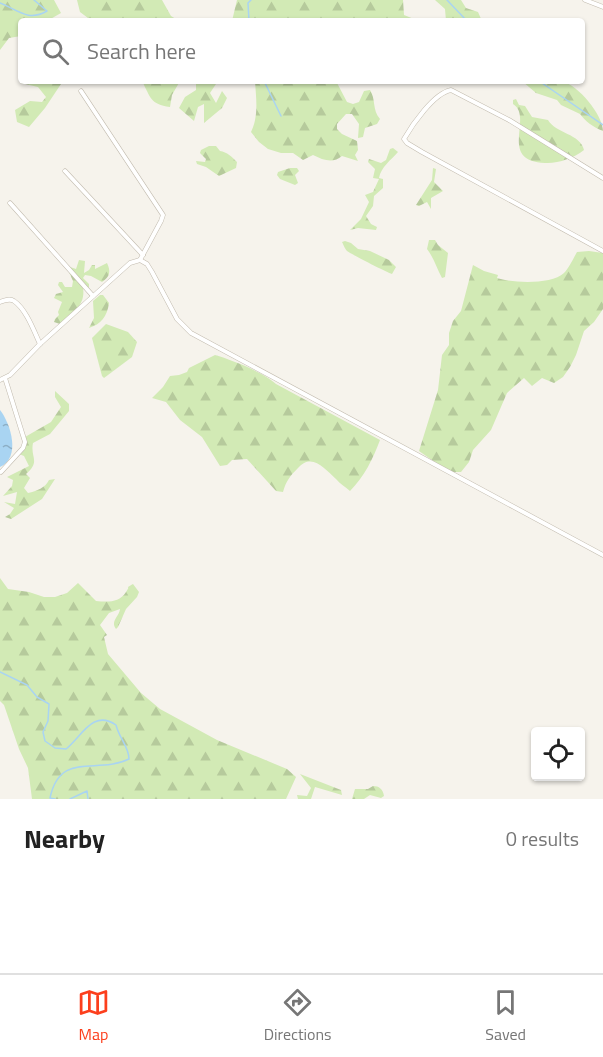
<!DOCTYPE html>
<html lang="en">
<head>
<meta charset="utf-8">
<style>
  :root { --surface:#fff; --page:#f2f2f2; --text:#222; --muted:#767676; --line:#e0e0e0; --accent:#fc3f1d }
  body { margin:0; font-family:"Titillium Web",sans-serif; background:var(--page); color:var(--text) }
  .controls { position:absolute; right:18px; bottom:18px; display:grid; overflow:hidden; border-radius:6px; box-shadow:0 2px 4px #0004 }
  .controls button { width:54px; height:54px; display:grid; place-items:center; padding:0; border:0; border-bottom:2px solid var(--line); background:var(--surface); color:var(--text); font:30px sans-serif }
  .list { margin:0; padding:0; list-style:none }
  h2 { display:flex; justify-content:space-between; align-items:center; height:78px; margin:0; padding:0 24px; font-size:26px }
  h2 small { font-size:20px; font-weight:400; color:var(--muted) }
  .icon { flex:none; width:33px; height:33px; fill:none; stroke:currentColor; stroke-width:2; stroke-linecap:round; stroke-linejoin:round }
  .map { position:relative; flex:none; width:603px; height:799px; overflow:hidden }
  .search { position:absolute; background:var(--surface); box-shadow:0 2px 4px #0004; left:18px; right:18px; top:18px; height:66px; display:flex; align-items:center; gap:15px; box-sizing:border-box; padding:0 21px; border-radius:6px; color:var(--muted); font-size:22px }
  .sheet { height:174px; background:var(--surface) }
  nav { display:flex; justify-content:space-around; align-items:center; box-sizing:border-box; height:84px; border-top:2px solid var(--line); background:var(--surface); font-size:16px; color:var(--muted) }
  nav a { display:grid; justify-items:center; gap:3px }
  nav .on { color:var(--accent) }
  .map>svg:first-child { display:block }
  .forest { fill:url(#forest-firs) }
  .water { fill:url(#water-ripples) }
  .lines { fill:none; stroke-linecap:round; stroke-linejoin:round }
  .stream { stroke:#a9d4f2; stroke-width:1.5 }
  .street-casing { stroke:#c2bbae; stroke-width:5 }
  .street { stroke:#fff; stroke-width:4 }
</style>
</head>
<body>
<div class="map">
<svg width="603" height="799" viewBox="0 0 603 799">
  <defs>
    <pattern id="forest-firs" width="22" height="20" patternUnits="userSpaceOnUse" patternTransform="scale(1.5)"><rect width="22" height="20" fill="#d2eab5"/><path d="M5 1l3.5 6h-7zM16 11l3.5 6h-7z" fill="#b6ca9c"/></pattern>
    <pattern id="water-ripples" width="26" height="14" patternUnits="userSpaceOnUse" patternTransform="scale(1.5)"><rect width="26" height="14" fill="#a9d4f2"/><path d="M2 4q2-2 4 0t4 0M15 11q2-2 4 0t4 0" fill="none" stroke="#8caec5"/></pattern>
  </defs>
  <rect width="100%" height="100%" fill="#f6f3ec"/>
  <g class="forest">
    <polygon points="0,0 54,0 61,13 47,21 21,21 21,36 9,38 0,50"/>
    <polygon points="77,0 162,0 171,16 179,21 92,21 80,12"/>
    <polygon points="237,0 403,0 404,15 419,21 232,21"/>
    <polygon points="435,0 461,0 466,8 478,12 482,21 446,21 445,9"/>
    <polygon points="21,77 21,81 63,81 45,108 29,127 17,122 15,110 30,101 42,102 46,97 38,87 21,83"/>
    <path d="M142,81H180L172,95L170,107C150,104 151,98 142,81Z"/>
    <polygon points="196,81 218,81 210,93 216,103 222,91 227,98 222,108 204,123 204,104 198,107 194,121 179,108 185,97 196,90"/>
    <path d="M255,81H336L347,102L353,104L359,102L364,91L370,90C376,99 372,110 380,119L377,124L365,128L363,137L358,138L359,124L352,114H346L337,124V129L342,134L357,141L358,150L355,155L358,161L342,156C333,164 323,160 313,155L303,160L293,153H281L268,149L259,142L251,132C259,116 256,98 255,81Z"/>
    <path d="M522,81C534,81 550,78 562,81C578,85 603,115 603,131C593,127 585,121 580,114L561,105L557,100L536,93Z"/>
    <path d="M516,99L519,105L525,106L532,117L548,120C555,133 581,134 584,150C574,158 557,164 545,163C497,161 534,117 513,104V100Z"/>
    <path d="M209,146H216L220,151C227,152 232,157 237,162L236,168L219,176L206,167L197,164L196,161L205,162L206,159L200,153L201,150Z"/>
    <path d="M393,148L398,152C391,160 381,167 379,178L383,179V188L374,196L373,206L366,216L371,224L377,227L376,230L358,228L350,230L361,219L369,202L365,195L373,192L379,179L373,178L375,169L368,162L369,159L381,163L386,160L390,149Z"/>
    <polygon points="290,168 297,168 299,171 295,175 298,183 295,185 280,179 277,175 278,172"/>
    <polygon points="433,168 436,169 434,182 443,191 431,198 431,209 427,202 419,206 416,205 432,180"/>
    <path d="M429,240H435L438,245L448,253L445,277L442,278C437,269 434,258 427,249Z"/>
    <path d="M345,241L351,243L358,249L370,251L389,260L396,267L392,274C386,272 351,254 347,251C344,247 344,246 342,242Z"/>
    <path d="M589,251L603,253V309L594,322L584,331L576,355L570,367L563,377L554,383L542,378L532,386L524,378L507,393L491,430L473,450L469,462L461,472H449L419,451L438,390L442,355L449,345V333L453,321L461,311L473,265L484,271L498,275L497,278C512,283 551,285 564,273C569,268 573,259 577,252Z"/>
    <path d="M79,260L85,261L84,273L89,270L92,265H95V269L107,263C111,271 110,277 102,282L91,276L85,275L83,278L89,284V287L83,288C86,305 72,314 60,324L54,322L55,319L59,315L58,312L62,302L54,298L56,294L63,292L58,285L59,282H62L65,287H72L73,281L68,270L70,267L76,269Z"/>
    <path d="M100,295H103L109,303C107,317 101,324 89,328L94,318L93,301Z"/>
    <polygon points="106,324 128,332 137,342 132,357 104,378 102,376 92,338"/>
    <path d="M215,355C232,360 263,372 276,384L380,440C373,459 364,477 350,491C346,487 340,484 336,479C325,469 312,452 298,468C290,476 286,481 283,492L276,491L247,459L232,460L227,465L220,466L202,437L180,420L166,402L152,398L163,387L170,376L179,375L187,372L189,368Z"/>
    <path d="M55,391L69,404V411L50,434L33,443C30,458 41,461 26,474L30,478L24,488L28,493C37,491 45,488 49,480L55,479L42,499L11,519L5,517L10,514L14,508L4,502L15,504L17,492L3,496L12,486L13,480L7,477L29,466L24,456L19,454L23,449L25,437L51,422L61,407L55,397Z"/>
    <path d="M0,578L8,589L29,592L44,597H55L67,593L78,583L96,601C108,602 119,603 126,592C132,584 123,590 133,584L139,592L137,597L126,609L118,627L116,629C110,621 119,617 120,609L109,613L100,625L107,635L104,637L108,654L141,693L160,709L217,740L287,769L296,777L286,799H32L28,768L19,749L4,705L0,701Z"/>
    <polygon points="300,774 341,790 342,795 315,787 311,799 298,799 297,795 307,796 311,788"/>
    <path d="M373,786C379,786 383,789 384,796L381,798L370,795L364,799H352L355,789H368Z"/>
  </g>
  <path class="water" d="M0,410C11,424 21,458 0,467Z"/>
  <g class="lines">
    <g class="stream">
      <polyline points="447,0 467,21"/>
      <path d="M0,3C18,10 28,22 47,11L34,0"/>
      <polyline points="249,21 248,3 251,0"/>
      <polyline points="264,81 281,116"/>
      <polyline points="539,81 603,125"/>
      <path d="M0,672L27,685L37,697L49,704L48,721L43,732L45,741L55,748L66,749C82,736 93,709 116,725C119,738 129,747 129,759C97,775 60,750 50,798L55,799"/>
      <polyline points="70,799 87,791 88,799"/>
    </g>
    <g class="street-casing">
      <g id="street">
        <polyline points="585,0 603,7"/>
        <polyline points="81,91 163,215 161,221 140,260"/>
        <polyline points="65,171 143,255"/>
        <path d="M603,178L509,120L451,90C434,93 412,125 404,139L407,143L422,152L603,251"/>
        <polyline points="10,203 93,296"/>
        <path d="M0,302C5,300 10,298 14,301C26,309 34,331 40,344"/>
        <polyline points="0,380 10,375 40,344 130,263 140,260 147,264 152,272 177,319 191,333 603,555"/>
        <polyline points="1,472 23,448 25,442 5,378"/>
      </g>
    </g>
    <use href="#street" class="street"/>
  </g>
</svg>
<div class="controls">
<button><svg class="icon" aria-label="locate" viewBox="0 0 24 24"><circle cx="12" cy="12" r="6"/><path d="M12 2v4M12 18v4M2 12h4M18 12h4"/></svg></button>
</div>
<div class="search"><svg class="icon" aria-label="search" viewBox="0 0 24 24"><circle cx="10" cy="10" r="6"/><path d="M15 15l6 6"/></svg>Search here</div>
</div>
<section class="sheet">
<h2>Nearby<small>0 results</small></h2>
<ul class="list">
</ul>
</section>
<nav>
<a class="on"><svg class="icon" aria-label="map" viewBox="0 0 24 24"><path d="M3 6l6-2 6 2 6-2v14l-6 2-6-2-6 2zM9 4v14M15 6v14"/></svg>Map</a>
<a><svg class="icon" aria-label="directions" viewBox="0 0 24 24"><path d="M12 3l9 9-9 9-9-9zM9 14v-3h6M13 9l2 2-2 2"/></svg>Directions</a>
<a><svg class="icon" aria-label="saved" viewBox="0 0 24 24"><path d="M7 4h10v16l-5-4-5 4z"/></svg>Saved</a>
</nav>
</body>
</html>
